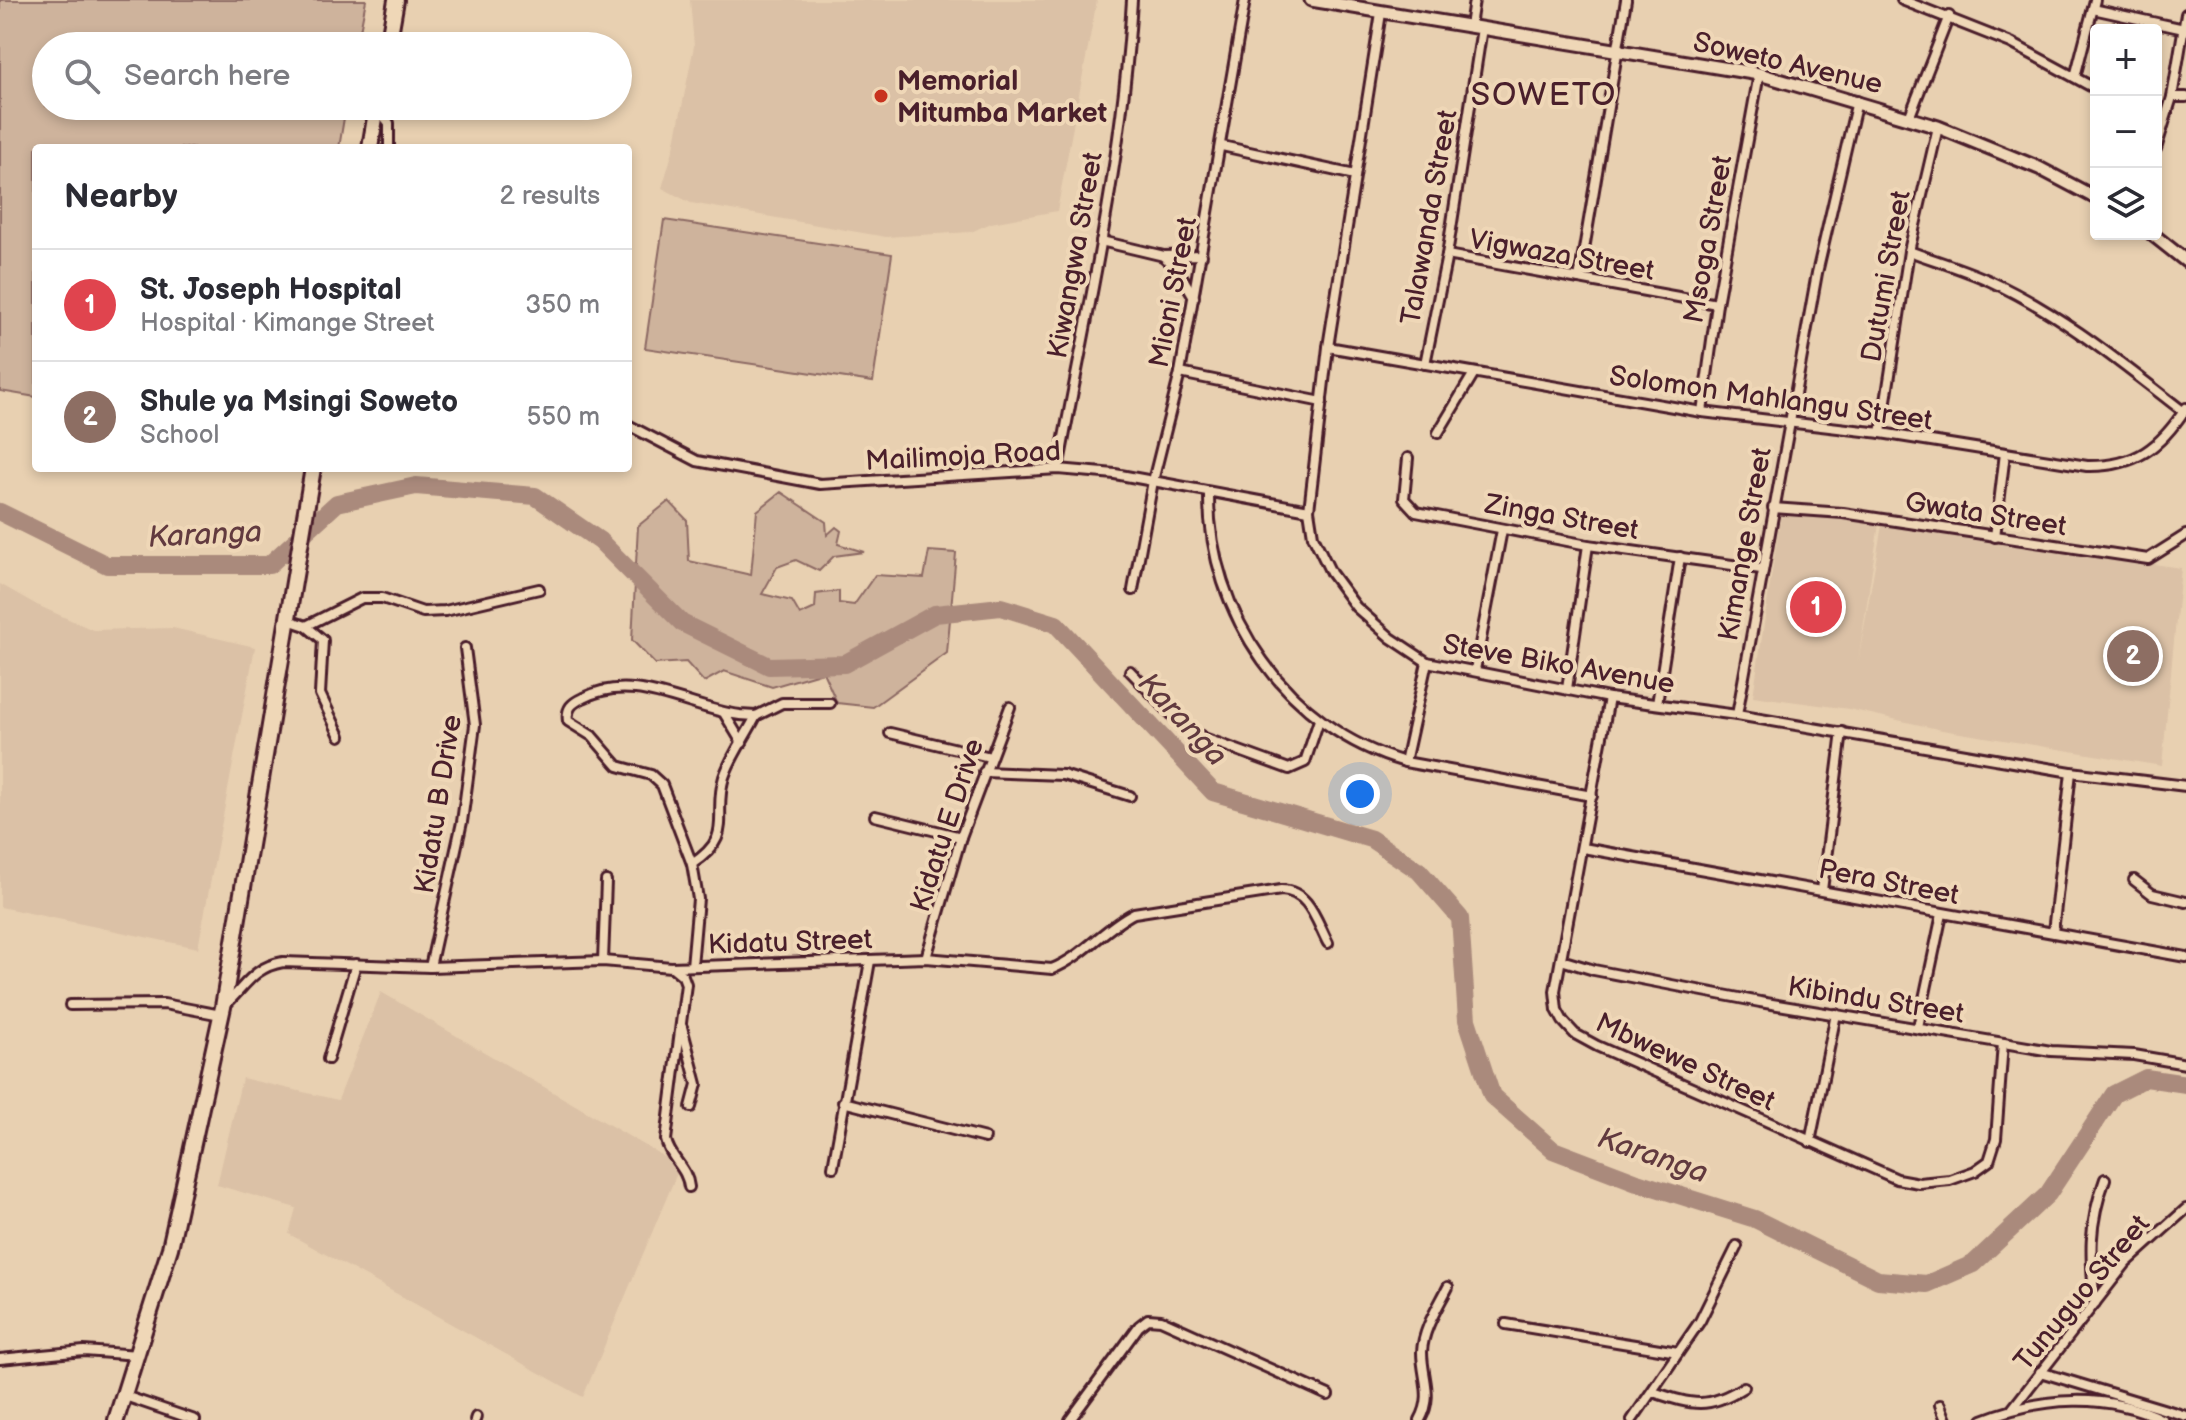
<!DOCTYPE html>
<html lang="en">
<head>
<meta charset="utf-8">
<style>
  :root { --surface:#fff; --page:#f2f2f3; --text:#2b2b33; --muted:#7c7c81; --line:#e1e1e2; --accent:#b45309 }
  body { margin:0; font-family:"Balsamiq Sans",sans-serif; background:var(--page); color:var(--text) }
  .controls { position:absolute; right:24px; top:24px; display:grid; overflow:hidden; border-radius:8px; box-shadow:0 4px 12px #0003 }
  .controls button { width:72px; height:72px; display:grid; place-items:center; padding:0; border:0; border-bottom:2px solid var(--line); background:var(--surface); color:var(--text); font:40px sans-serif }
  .you { position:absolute; left:1360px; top:794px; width:28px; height:28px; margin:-20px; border:6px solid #fff; border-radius:50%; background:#1a73e8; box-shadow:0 0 0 12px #1a73e833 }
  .badge { display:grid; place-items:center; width:52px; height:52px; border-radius:50%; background:var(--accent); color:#fff; font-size:26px; font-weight:700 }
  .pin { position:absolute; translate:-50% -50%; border:4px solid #fff; box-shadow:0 2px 8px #0006 }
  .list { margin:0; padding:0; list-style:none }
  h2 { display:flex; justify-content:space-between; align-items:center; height:104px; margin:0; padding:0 32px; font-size:34px }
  h2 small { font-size:26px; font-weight:400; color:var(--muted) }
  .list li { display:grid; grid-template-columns:52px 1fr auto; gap:24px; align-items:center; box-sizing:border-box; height:112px; padding:0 32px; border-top:2px solid var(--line) }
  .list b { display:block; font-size:30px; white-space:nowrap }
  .list p { margin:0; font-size:26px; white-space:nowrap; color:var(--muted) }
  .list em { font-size:26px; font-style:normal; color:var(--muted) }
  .icon { flex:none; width:44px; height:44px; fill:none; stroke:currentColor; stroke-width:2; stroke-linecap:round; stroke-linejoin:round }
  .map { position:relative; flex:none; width:2186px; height:1420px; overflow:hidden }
  .search { position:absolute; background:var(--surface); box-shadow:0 4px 12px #0003; left:32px; top:32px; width:600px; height:88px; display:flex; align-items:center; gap:20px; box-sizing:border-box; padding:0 28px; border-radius:44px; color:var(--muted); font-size:30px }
  .panel { position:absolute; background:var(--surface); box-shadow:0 4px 12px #0003; left:32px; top:144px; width:600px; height:328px; border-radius:8px }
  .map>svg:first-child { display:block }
  .built { fill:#dbc1a6 }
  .green { fill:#ceb39c; stroke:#8c6964; stroke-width:2 }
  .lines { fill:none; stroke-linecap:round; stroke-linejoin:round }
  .river { stroke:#aa8a7c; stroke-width:18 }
  .street-casing { stroke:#4a1f2b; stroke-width:14 }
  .secondary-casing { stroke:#4a1f2b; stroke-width:17 }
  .highway-casing { stroke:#4a1f2b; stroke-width:20 }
  .street { stroke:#efd7b7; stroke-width:8 }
  .secondary { stroke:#efd7b7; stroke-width:11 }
  .highway { stroke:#efd7b7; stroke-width:14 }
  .poi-dot { fill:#c8321e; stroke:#efd7b7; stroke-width:3 }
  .labels { text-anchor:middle; stroke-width:8; stroke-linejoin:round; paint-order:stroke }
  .street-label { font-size:28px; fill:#4a1f2b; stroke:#efd7b7 }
  .poi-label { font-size:28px; font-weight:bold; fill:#4a1f2b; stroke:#efd7b7; text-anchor:start }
  .water-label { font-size:30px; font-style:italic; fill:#623a3f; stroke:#efd7b7 }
  .quarter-label { font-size:32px; letter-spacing:2px; fill:#4a1f2b; stroke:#efd7b7 }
</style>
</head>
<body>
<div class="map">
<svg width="2186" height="1420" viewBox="0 0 2186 1420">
  <rect width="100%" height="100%" fill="#e8d0b1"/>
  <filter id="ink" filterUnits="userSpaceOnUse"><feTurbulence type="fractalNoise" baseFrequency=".0125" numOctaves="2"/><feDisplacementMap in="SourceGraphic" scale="16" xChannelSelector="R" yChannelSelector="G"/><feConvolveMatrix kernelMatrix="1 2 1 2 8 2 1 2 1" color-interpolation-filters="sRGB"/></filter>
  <g filter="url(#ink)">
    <g class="built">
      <polygon points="690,0 1097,0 1057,211 991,223 971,232 886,237 691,203 662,188 674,147 694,46"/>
      <polygon points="1811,505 1880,517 1858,662 1882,525 2181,568 2162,766 1942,730 1849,709 1753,696 1782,506"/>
      <polygon points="0,584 37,605 93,630 173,628 255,647 198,948 0,907"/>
      <polygon points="381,992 680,1166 583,1397 289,1234 296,1208 217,1185 242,1078 338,1100"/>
    </g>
    <g class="green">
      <polygon points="0,0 366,0 357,46 46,46 46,106 346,106 339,148 36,148 36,397 0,391"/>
      <polygon points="664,220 892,254 873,382 645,348"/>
      <polygon points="781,492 826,522 827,535 836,527 841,531 838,544 864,552 834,556 819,571 796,560 777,567 762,594 792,601 800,615 815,608 816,594 839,591 839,603 854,605 875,575 924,578 929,551 956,553 947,653 873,707 837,703 823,672 772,687 724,671 704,682 686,662 655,664 632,640 638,526 669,501 687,520 689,561 751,575 757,511"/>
    </g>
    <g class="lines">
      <polyline class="river" points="0,512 107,565 269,565 337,503 416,486 535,496 600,541 682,623 769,666 844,664 935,614 1001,607 1056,624 1213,792 1371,839 1419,871 1460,918 1467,1020 1492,1096 1553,1150 1637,1182 1755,1219 1878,1280 1927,1284 1973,1264 2048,1194 2114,1094 2146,1078 2186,1084"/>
      <g class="street-casing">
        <g id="street">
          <polyline points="1902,0 2011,43 2096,89"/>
          <polyline points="2093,9 2184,29"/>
          <polyline points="1381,13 1328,347 1309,510 1313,536 1331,573 1356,607 1391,638 1427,662 1609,698 1737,715 2071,772 2186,786"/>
          <polyline points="1470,26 1474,0"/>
          <polyline points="2075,77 2095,0"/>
          <polyline points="2172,97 2186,97"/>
          <polyline points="377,108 389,123 389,148"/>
          <polyline points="1909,118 1949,16"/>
          <polyline points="1222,146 1355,175"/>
          <polyline points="2156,149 2172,97 2186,14"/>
          <polyline points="1101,241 1164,256 1202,255"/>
          <path d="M1909,251C1936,261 1964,269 1990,281C2062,314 2122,364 2184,412"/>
          <polyline points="1447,255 1717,304"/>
          <polyline points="1164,257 1177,268 1194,297"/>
          <polyline points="1579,279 1626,0"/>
          <path d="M1328,347L1702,412L1881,433L2087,466C2135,467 2160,448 2186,408"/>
          <polyline points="1425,364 1447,255 1482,28"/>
          <polyline points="1180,373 1322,402"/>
          <polyline points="1702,412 1717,304 1759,74"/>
          <polyline points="628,425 697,461 820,484 1058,469 1115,474 1309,510"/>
          <polyline points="1438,433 1474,373"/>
          <polyline points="1881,433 1909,251 1938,127"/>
          <polyline points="1408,458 1404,499 1416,512 1588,545 1761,569"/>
          <path d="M1058,469C1087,314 1123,158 1132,0"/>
          <path d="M1209,494C1208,614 1288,729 1405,762L1592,796"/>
          <polyline points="1773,508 1843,513 2148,559 2186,535"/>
          <polyline points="1995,537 2005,453"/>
          <polyline points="1133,590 1153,481 1180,373 1245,0"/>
          <polyline points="288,620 306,626 323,640 320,694 340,736"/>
          <polyline points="306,626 362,598 382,598 423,612 445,611 539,589"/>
          <polyline points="1475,670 1502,530"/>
          <polyline points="1130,671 1179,722 1204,738 1289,769 1305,762 1319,720"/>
          <polyline points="1567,689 1588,545"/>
          <polyline points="1609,698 1555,991 1557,1010 1563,1021 1575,1034 1597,1046 1897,1179 1919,1183 1950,1180 1975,1171 1989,1161 1996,1139 2003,1043"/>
          <polyline points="1657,704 1680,557"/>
          <polyline points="724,713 742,743"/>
          <polyline points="1737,715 1817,273 1857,101"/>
          <polyline points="890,733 990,757"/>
          <polyline points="1405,762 1427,662"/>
          <polyline points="984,772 1063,775 1130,796"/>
          <polyline points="875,816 961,837"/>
          <polyline points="1583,848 2186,957"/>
          <path d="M692,864C736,835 712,817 724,777C731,756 746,736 756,716"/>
          <polyline points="2134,880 2152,894 2186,902"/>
          <polyline points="1822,890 1842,732"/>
          <polyline points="2053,932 2071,772"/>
          <polyline points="926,958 961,837 1010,707"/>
          <polyline points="1561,960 1594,970 1760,1002 2051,1051 2134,1055 2186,1064"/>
          <polyline points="603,961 606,881"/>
          <path d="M692,966L698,899L692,864L662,785L651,775L618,766L592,736L568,721C566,708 572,703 583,698C635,671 688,709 740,715L756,716L782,703H830"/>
          <polyline points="430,967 462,822 475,725 465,648"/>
          <path d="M672,967L683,976L686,984L666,1140C670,1159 687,1167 689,1187"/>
          <polyline points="70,1005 164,1004 221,1015"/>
          <path d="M224,1006C245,987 253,967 283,962L430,967L603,961L671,967L926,958L1052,969C1084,956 1104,928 1134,913L1281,890C1309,891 1316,920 1328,943"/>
          <polyline points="682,1027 697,1084 691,1107"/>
          <polyline points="1918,1027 1942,914"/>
          <polyline points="328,1059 356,964"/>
          <polyline points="843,1102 985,1138"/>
          <polyline points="1810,1142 1836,1014"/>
          <polyline points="833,1167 870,961"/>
          <path d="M2095,1303C2090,1256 2088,1225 2105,1179"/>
          <polyline points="1506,1324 1678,1352"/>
          <polyline points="0,1359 84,1351 138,1355"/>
          <polyline points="2040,1372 2186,1416"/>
          <path d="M1653,1392C1693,1405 1707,1410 1744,1387"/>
          <polyline points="125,1396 195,1420"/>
          <polyline points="1940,1405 1946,1420"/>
          <polyline points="2013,1408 2126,1263 2186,1209"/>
          <polyline points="475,1420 476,1417"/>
          <polyline points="1070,1420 1139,1326 1148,1319 1161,1320 1328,1395"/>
          <path d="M1420,1420C1434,1395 1422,1378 1422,1352C1423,1329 1438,1307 1448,1287"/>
          <polyline points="1632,1420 1700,1321 1737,1246"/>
          <path d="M1983,1420C2041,1397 2106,1392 2163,1420"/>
        </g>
      </g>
      <g class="secondary-casing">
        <g id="secondary">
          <polyline points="1311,0 1759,74 1938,127 2039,168 2096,198"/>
          <polyline points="2152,234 2186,261"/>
        </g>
      </g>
      <g class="highway-casing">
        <g id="highway">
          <polyline points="388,46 396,0"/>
          <polyline points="370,148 377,106"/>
          <polyline points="116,1420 170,1248 223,1007 313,468"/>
        </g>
      </g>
      <use href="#street" class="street"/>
      <use href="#secondary" class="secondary"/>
      <use href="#highway" class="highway"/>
    </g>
  </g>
  <circle class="poi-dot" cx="881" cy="96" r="8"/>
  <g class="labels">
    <g class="street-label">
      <text transform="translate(1788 62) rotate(13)" y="10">Soweto Avenue</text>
      <text transform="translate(1428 217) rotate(-80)" y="10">Talawanda Street</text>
      <text transform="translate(1707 239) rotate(-80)" y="10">Msoga Street</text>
      <text transform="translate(1562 254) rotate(10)" y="10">Vigwaza Street</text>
      <text transform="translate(1074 255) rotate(-80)" y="10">Kiwangwa Street</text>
      <text transform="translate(1885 276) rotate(-80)" y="10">Dutumi Street</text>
      <text transform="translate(1172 292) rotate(-79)" y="10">Mioni Street</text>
      <text transform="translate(1771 397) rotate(8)" y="10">Solomon Mahlangu Street</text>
      <text transform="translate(963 455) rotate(-3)" y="10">Mailimoja Road</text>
      <text transform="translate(1986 513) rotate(9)" y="10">Gwata Street</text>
      <text transform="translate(1562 516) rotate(10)" y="10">Zinga Street</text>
      <text transform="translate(1744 544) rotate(-80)" y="10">Kimange Street</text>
      <text transform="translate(1559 663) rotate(10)" y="10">Steve Biko Avenue</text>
      <text transform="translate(437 804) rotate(-81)" y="10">Kidatu B Drive</text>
      <text transform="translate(946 825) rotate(-72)" y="10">Kidatu E Drive</text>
      <text transform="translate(1889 881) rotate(11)" y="10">Pera Street</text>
      <text transform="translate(790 941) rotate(-2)" y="10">Kidatu Street</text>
      <text transform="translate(1876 999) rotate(9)" y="10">Kibindu Street</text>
      <text transform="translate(1686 1061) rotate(25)" y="10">Mbwewe Street</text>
      <text transform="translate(2081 1292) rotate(-50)" y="10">Tunuguo Street</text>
    </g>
    <g class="poi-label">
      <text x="897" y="90">Memorial<tspan x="897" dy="32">Mitumba Market</tspan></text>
    </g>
    <g class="water-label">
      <text transform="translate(205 534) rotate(-3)" y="10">Karanga</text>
      <text transform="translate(1183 719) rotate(47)" y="10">Karanga</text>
      <text transform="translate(1653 1155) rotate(19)" y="10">Karanga</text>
    </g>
    <g class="quarter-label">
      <text x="1544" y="105">SOWETO</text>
    </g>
  </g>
</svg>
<div class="controls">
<button>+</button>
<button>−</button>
<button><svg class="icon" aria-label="layers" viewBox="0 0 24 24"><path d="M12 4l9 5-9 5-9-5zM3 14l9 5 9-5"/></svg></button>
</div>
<div class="you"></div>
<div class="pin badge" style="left:1816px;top:607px;background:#e0444e">1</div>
<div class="pin badge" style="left:2133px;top:656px;background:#8d6e63">2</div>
<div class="search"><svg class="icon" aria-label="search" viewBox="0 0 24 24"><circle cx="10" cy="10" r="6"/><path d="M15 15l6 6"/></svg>Search here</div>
<section class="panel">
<h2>Nearby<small>2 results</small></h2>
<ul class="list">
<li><span class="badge" style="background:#e0444e">1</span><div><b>St. Joseph Hospital</b><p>Hospital · Kimange Street</p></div><em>350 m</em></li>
<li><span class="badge" style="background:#8d6e63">2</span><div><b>Shule ya Msingi Soweto</b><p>School</p></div><em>550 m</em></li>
</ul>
</section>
</div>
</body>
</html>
